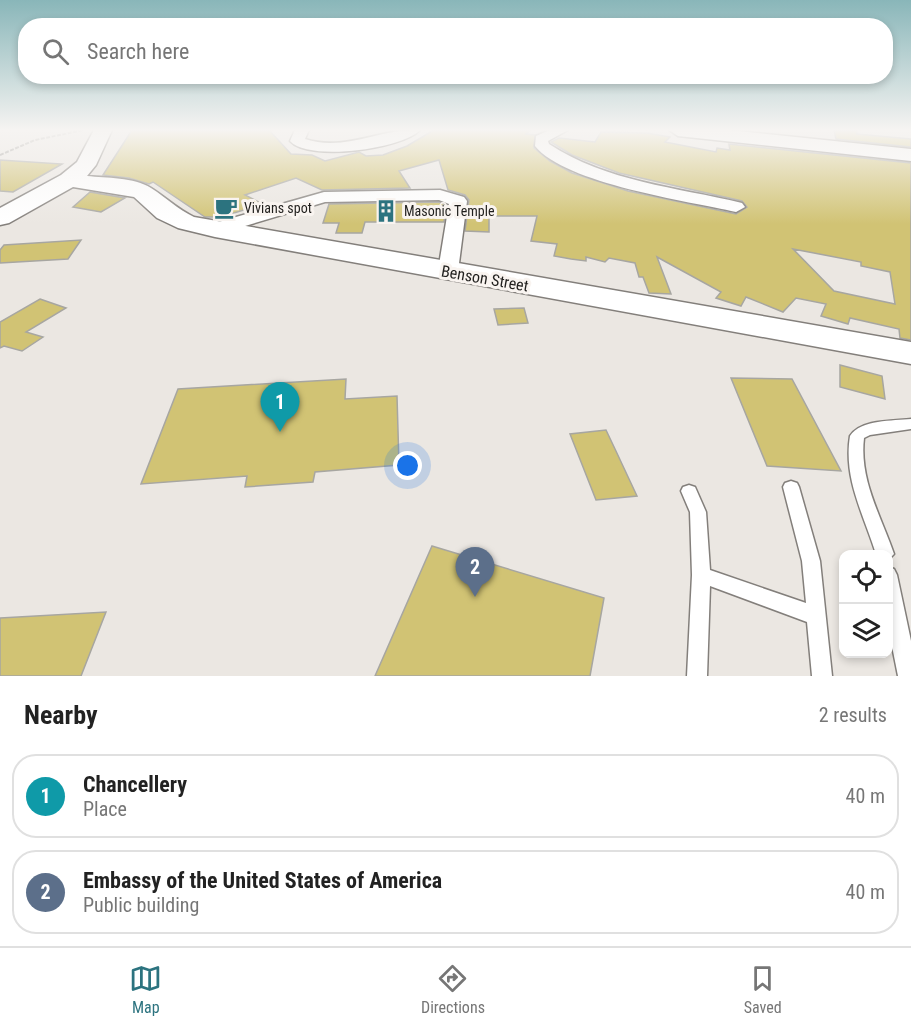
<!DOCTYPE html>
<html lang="en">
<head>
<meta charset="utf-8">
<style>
  :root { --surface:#fff; --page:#f6f6f6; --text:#222; --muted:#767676; --line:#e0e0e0; --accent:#2c737f }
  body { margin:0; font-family:"Roboto Condensed",sans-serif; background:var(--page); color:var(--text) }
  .controls { position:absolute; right:18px; bottom:18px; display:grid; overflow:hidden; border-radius:12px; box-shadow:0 3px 9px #0003 }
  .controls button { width:54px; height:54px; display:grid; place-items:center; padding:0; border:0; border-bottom:2px solid var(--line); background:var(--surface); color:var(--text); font:30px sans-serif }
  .you { position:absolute; left:408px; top:466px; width:21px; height:21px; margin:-15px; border:4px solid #fff; border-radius:50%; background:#1a73e8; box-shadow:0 0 0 9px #1a73e833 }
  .badge { display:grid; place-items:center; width:39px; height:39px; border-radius:50%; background:var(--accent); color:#fff; font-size:20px; font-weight:700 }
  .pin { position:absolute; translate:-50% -50px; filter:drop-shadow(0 2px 3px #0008) }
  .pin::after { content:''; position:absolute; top:32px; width:21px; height:18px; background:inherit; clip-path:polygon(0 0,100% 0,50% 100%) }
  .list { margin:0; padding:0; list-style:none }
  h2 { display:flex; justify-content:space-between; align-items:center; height:78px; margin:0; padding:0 24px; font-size:26px }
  h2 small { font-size:20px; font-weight:400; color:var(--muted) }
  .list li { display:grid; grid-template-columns:39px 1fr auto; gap:18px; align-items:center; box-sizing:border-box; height:84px; margin:0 12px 12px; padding:0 12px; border:2px solid var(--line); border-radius:24px }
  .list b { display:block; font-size:22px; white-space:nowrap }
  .list p { margin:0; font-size:20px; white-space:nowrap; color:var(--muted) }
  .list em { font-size:20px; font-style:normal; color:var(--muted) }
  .icon { flex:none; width:33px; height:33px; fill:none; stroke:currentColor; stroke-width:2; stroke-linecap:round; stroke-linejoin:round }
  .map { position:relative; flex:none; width:911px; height:676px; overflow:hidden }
  .search { position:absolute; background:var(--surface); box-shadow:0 3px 9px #0003; left:18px; right:18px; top:18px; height:66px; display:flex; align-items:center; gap:15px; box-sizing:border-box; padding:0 21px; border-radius:24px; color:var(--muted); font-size:22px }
  .sheet { height:270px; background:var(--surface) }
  nav { display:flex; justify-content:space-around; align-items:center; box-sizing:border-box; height:84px; border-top:2px solid var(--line); background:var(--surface); font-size:16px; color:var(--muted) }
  nav a { display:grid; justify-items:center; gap:3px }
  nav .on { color:var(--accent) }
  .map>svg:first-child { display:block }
  .built { fill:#e4dbd0 }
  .building { fill:#d1c374; stroke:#a7a6a1; stroke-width:1.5; fill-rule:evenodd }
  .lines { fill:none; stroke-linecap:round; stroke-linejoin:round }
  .lane-casing { stroke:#837f7b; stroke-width:3 }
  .street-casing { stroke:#837f7b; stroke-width:3 }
  .secondary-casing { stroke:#837f7b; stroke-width:3 }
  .path { stroke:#918f8b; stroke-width:2; stroke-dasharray:4 1.5; stroke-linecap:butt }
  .lane { fill:#fff; fill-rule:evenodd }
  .street { fill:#fff; fill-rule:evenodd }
  .secondary { fill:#fff; fill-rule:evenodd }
  .labels { text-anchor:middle; stroke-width:6; stroke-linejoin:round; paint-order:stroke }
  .far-poi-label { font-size:14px; fill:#201f1d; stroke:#f9f4f0; text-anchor:start }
  .street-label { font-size:16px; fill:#201f1d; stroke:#f9f4f0 }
</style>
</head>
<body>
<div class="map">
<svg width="911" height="676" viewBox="0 0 911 676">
  <rect width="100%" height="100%" fill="#ebe7e2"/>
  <polygon class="built" points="727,139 911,160 911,204 770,154 728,149"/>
  <g class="building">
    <path d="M132,130H269L291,154L312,155L325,161L359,152L366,156L383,155L407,146L434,130H531L526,134L535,135L534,148L550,161L572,173L628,191L736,214L747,207L742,201L619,173L572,155L551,142L559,138L595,142L601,132L647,133L670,137L665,142L716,152L717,148L730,150L729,144L911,163V340L900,338L899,329L850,318L848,324L821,316L826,304L796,298L783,312L746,297L741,306L716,298L721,292L657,257L671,294L649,293L643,277H639L635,263L609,258L605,262L586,257V261L571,259L554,256L557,244L531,241L537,216H489V232L465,231L469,200L465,195L448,190L439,160L399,171L410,188L322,190L296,178L245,195L263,204L221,217H205L153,182L149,184L129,178L103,175ZM793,249L861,262V266L890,272L895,304L834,291Z"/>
    <polygon points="834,130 856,130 857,134 911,139 911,147 836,139"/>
    <polygon points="0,160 62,164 13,192 0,191"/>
    <polygon points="90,192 125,198 101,212 73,207"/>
    <polygon points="439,202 446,205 444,222 365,222 362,233 336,233 339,223 323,223 329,204"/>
    <polygon points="81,240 68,259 0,263 0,250 4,245"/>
    <polygon points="40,299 66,308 26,332 43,337 22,351 4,346 0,348 0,322"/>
    <polygon points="524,308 528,323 498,325 494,309"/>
    <polygon points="840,365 882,376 885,399 840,387"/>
    <polygon points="731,378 792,379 841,471 767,466"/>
    <polygon points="346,379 345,399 397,396 399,465 315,472 313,482 245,487 247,476 141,484 178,389"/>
    <polygon points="606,430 615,449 637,496 596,500 570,434"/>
    <polygon points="432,546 604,598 590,676 375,676"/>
    <polygon points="106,612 81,676 0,676 0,618"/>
  </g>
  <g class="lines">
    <g class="lane-casing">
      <g id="lane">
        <path d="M911,419V429L870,435L864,438C859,480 881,516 894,554L888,560V554H876C864,515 843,479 850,436C861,419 893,421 911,419Z"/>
        <polygon points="791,481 797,483 799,487 820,561 832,676 812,676 807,622 710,586 707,676 687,676 692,575 690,512 681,491 683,487 689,485 695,487 706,512 710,570 806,603 802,561 783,487 785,483"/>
        <polygon points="888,567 894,569 897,575 911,641 911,676 898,676 888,626"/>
      </g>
    </g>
    <g class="street-casing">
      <g id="street">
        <path d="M295,130H309L305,139C345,152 380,128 420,130C402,149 309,162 290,141Z"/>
        <path d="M550,130H568L548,141L549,144C607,182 676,187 742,203L745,207L736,212C688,201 566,184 535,146L536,136Z"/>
        <polygon points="440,190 464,197 467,201 458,271 455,275 441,275 438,271 449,204 439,200 325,202 215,235 206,229 208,225 324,192"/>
      </g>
    </g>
    <g class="secondary-casing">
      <g id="secondary">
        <path d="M94,130H112L96,165L87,176C106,178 134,177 151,188C167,198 177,209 194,217L911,342V364L215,237L178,228L157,218L134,197L73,187L9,223L0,225V208L61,175L77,162Z"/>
        <polygon points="669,130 729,130 911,149 911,161 678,136"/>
      </g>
    </g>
    <polyline class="path" points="0,155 35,140 84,130"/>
    <use href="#lane" class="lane"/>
    <use href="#street" class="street"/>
    <use href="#secondary" class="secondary"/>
  </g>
  <linearGradient id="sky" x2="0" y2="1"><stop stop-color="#89b6b9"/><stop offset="0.58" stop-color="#f6f4f2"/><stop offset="1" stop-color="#f6f4f2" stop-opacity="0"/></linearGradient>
  <rect width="911" height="224" fill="url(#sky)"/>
  <defs>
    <g id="cafe-bare" transform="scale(1.8)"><path d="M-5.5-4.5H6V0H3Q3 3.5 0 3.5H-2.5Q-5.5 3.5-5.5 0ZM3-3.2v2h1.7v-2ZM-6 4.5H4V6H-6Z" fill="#2c737f" stroke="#f9f4f0" stroke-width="2.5" paint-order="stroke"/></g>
    <g id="building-bare" transform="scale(1.8)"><path d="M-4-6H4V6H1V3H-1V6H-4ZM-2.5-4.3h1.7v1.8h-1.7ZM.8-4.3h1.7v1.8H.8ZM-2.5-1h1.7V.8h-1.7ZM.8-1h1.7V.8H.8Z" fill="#2c737f" stroke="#f9f4f0" stroke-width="2.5" paint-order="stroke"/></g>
  </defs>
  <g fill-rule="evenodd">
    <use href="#cafe-bare" x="226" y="208"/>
    <use href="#building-bare" x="386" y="211"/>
  </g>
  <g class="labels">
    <g class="far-poi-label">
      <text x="244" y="213">Vivians spot</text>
      <text x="404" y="216">Masonic Temple</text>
    </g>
    <g class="street-label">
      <text transform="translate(485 278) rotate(10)" y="6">Benson Street</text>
    </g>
  </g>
</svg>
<div class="controls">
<button><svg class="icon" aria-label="locate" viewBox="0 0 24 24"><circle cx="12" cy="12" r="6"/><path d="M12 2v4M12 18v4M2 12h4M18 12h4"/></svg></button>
<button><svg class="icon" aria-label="layers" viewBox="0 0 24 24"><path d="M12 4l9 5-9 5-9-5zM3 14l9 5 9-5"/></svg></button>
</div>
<div class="you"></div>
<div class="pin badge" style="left:280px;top:432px;background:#0f9aa8">1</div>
<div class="pin badge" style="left:475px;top:597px;background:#5c6f8a">2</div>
<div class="search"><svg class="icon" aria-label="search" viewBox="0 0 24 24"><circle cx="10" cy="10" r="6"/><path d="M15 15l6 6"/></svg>Search here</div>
</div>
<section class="sheet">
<h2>Nearby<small>2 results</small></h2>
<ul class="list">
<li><span class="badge" style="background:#0f9aa8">1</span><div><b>Chancellery</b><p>Place</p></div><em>40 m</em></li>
<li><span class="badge" style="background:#5c6f8a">2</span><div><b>Embassy of the United States of America</b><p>Public building</p></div><em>40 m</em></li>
</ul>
</section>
<nav>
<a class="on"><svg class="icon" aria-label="map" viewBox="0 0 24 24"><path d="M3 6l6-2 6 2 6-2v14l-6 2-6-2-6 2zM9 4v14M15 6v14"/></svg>Map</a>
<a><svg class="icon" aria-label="directions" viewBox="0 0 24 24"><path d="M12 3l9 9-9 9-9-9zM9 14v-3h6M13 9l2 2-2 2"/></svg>Directions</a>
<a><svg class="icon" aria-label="saved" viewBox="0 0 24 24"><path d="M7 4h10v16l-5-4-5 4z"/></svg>Saved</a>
</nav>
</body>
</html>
